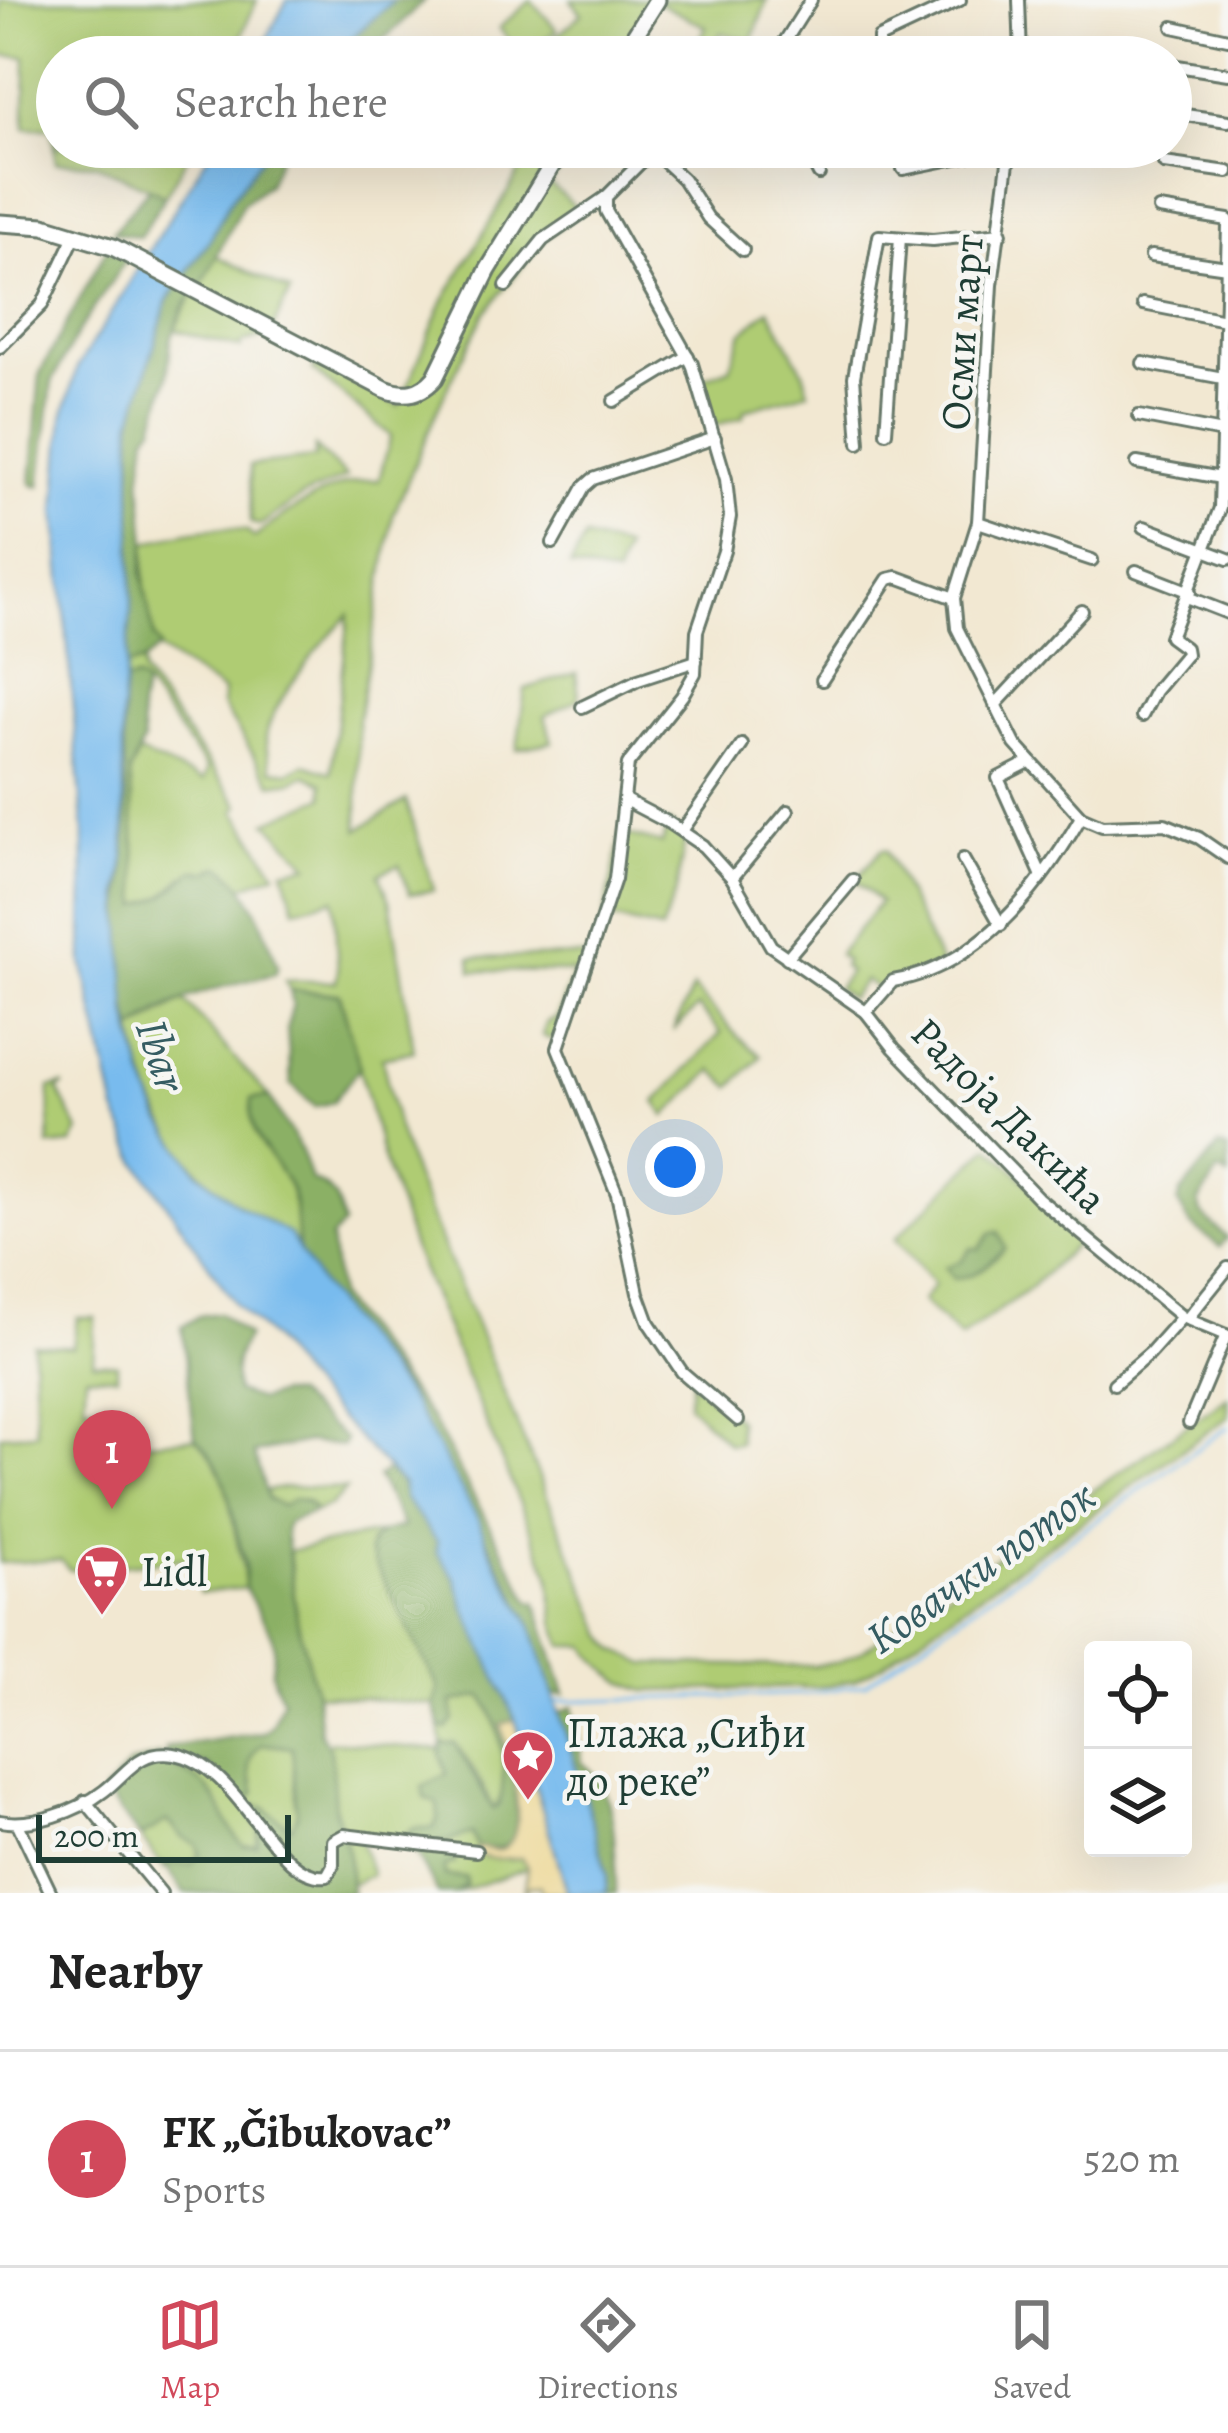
<!DOCTYPE html>
<html lang="en">
<head>
<meta charset="utf-8">
<style>
  :root { --surface:#fff; --page:#f6f6f6; --text:#222; --muted:#767676; --line:#e0e0e0; --accent:#d1495b }
  body { margin:0; font-family:Alegreya,serif; background:var(--page); color:var(--text) }
  .controls { position:absolute; right:36px; bottom:36px; display:grid; overflow:hidden; border-radius:12px; box-shadow:0 12px 48px #0002 }
  .controls button { width:108px; height:108px; display:grid; place-items:center; padding:0; border:0; border-bottom:3px solid var(--line); background:var(--surface); color:var(--text); font:60px sans-serif }
  .scale { position:absolute; left:36px; bottom:30px; width:255px; box-sizing:border-box; padding-left:12px; border:6px solid #1f3d34; border-top:0; font-size:33px; line-height:42px; white-space:nowrap; color:#1f3d34; -webkit-text-stroke:9px #f6f6f2; paint-order:stroke }
  .you { position:absolute; left:675px; top:1167px; width:42px; height:42px; margin:-30px; border:9px solid #fff; border-radius:50%; background:#1a73e8; box-shadow:0 0 0 18px #1a73e833 }
  .badge { display:grid; place-items:center; width:78px; height:78px; border-radius:50%; background:var(--accent); color:#fff; font-size:39px; font-weight:700 }
  .pin { position:absolute; translate:-50% -99px; filter:drop-shadow(0 3px 6px #0008) }
  .pin::after { content:''; position:absolute; top:63px; width:42px; height:36px; background:inherit; clip-path:polygon(0 0,100% 0,50% 100%) }
  .list { margin:0; padding:0; list-style:none }
  h2 { display:flex; justify-content:space-between; align-items:center; height:156px; margin:0; padding:0 48px; font-size:51px }
  h2 small { font-size:39px; font-weight:400; color:var(--muted) }
  .list li { display:grid; grid-template-columns:78px 1fr auto; gap:36px; align-items:center; box-sizing:border-box; height:216px; padding:0 48px; border-top:3px solid var(--line) }
  .list b { display:block; font-size:45px; white-space:nowrap }
  .list p { margin:0; font-size:39px; white-space:nowrap; color:var(--muted) }
  .list em { font-size:39px; font-style:normal; color:var(--muted) }
  .icon { flex:none; width:66px; height:66px; fill:none; stroke:currentColor; stroke-width:2; stroke-linecap:round; stroke-linejoin:round }
  .map { position:relative; flex:none; width:1228px; height:1893px; overflow:hidden }
  .search { position:absolute; background:var(--surface); box-shadow:0 12px 48px #0002; left:36px; right:36px; top:36px; height:132px; display:flex; align-items:center; gap:30px; box-sizing:border-box; padding:0 42px; border-radius:66px; color:var(--muted); font-size:45px }
  .sheet { height:372px; background:var(--surface) }
  nav { display:flex; justify-content:space-around; align-items:center; box-sizing:border-box; height:168px; border-top:3px solid var(--line); background:var(--surface); font-size:33px; color:var(--muted) }
  nav a { display:grid; justify-items:center; gap:6px }
  nav .on { color:var(--accent) }
  .map>svg:first-child { display:block }
  .green { fill:#afcc73; stroke:#678454; stroke-width:3; fill-rule:evenodd }
  .forest { fill:#8bb065; stroke:#55764c; stroke-width:3 }
  .sand { fill:#eeda9e; stroke:#868c69; stroke-width:3 }
  .water { fill:#78bbee; stroke:#4c7c91; stroke-width:3 }
  .lines { fill:none; stroke-linecap:round; stroke-linejoin:round }
  .stream { stroke:#78bbee; stroke-width:3 }
  .street-casing { stroke:#69796b; stroke-width:16 }
  .secondary-casing { stroke:#69796b; stroke-width:21 }
  .street { stroke:#fff; stroke-width:10 }
  .secondary { stroke:#fff; stroke-width:15 }
  .labels { text-anchor:middle; stroke-width:9; stroke-linejoin:round; paint-order:stroke }
  .street-label { font-size:42px; fill:#1f3d34; stroke:#f6f6f2 }
  .poi-label { font-size:42px; fill:#1f3d34; stroke:#f6f6f2; text-anchor:start }
  .water-label { font-size:45px; font-style:italic; fill:#355c62; stroke:#f6f6f2 }
</style>
</head>
<body>
<div class="map">
<svg width="1228" height="1893" viewBox="0 0 1228 1893">
  <rect width="100%" height="100%" fill="#f6f6f2"/>
  <filter id="ink" filterUnits="userSpaceOnUse"><feTurbulence type="fractalNoise" baseFrequency=".00833" numOctaves="2"/><feDisplacementMap in="SourceGraphic" scale="24" xChannelSelector="R" yChannelSelector="G"/><feConvolveMatrix kernelMatrix="1 2 1 2 8 2 1 2 1" color-interpolation-filters="sRGB"/></filter>
  <filter id="wash" filterUnits="userSpaceOnUse"><feTurbulence type="fractalNoise" baseFrequency=".004" numOctaves="4" result="noise"/><feDisplacementMap in="SourceGraphic" scale="48" xChannelSelector="R" yChannelSelector="G"/><feGaussianBlur stdDeviation="2.7" result="paint"/><feColorMatrix in="noise" values="0 0 0 0 0 0 0 0 0 0 0 0 0 0 0 0 0 1.4 0 .05"/><feComposite in="paint" operator="in"/></filter>
  <g filter="url(#wash)">
    <rect width="100%" height="100%" fill="#f2e8d2"/>
    <g class="green">
      <polygon points="0,0 257,0 232,57 57,57 57,147 193,147 165,196 96,164 56,162 51,128 25,128 26,57 0,55"/>
      <polygon points="531,0 557,30 523,57 499,28"/>
      <polygon points="571,0 767,0 752,41 721,33 707,57 690,57 706,27 656,2 634,37 663,57 533,57 582,14"/>
      <path d="M534,147H574L550,184L580,211L543,240L484,314L442,399L393,516L358,720V830L406,800L434,890L410,894L399,865L379,874L390,901L414,1051L382,1058L397,1125L414,1176L605,1636L616,1650L646,1664L813,1666L838,1662L862,1651L1228,1397V1417L883,1664L854,1680L819,1687L646,1691C619,1683 602,1669 586,1646H563L555,1622L550,1575L415,1254L383,1158L340,994L290,990L285,980L336,982L338,973L334,899L295,909L284,870L309,865L267,822L324,797L323,783L306,775L293,781L272,784L222,705L223,691L157,649L159,647C142,616 143,576 146,543C181,532 211,525 247,531L254,538C286,512 336,478 379,480L391,436L313,370L317,363L399,406L443,302ZM349,615L331,773L305,764L289,772L272,770C270,761 266,750 266,742C264,710 326,637 349,615Z"/>
      <path d="M215,255L290,292L270,334L242,343L241,348L175,330C185,303 204,282 215,255Z"/>
      <polygon points="769,309 803,371 809,392 744,410 743,417 713,426 698,380 730,368 742,333"/>
      <polygon points="315,447 346,477 301,497 260,525 251,523 250,465 315,458"/>
      <polygon points="585,538 625,548 616,576 570,567"/>
      <polygon points="143,662 143,674 240,806 235,810 276,873 240,888 228,870 183,877 165,895 139,907 130,772 139,753 203,781 207,769 145,685 137,679 125,682 126,667"/>
      <polygon points="576,673 579,699 545,716 552,742 517,749 525,689"/>
      <polygon points="669,823 686,835 676,891 661,930 604,917 621,833 662,844"/>
      <polygon points="881,850 886,850 941,965 878,989 865,980 850,998 837,988 849,972 843,966 846,961 838,955 880,902 855,880"/>
      <polygon points="591,956 560,1038 551,1040 542,1035 547,1022 556,1019 574,972 472,971 471,958"/>
      <polygon points="693,988 739,1038 761,1056 731,1087 713,1070 666,1116 656,1102 721,1033 698,1007 673,1031"/>
      <path d="M184,1000L269,1097L253,1099C271,1148 301,1195 298,1248C284,1225 259,1219 237,1204C178,1163 145,1101 134,1030Z"/>
      <polygon points="64,1085 58,1090 79,1131 72,1144 49,1146 50,1088"/>
      <polygon points="990,1146 1083,1237 1029,1289 960,1338 922,1301 934,1285 895,1239"/>
      <path d="M77,1318H95L93,1362L117,1364V1376L86,1375L84,1405L103,1406L105,1433H130V1444L195,1438C225,1463 228,1496 235,1532C239,1553 245,1566 245,1588L200,1593L196,1558L70,1570L61,1560L0,1563V1435L36,1433L33,1344L73,1347Z"/>
      <polygon points="692,1381 738,1420 739,1443 729,1444 688,1404"/>
      <polygon points="288,1487 346,1489 331,1505 315,1512 307,1501 294,1499 282,1506 268,1499 265,1491"/>
      <polygon points="379,1533 370,1542 369,1552 440,1689 434,1705 316,1694 297,1619 289,1551"/>
      <path d="M482,1696C501,1720 514,1785 494,1809C484,1787 470,1763 455,1743L442,1744L440,1727L447,1729L451,1702Z"/>
      <path d="M331,1741L441,1750L448,1774L439,1780C438,1793 440,1808 437,1819C430,1851 381,1839 359,1837L372,1874L351,1885L348,1852L335,1810L327,1745Z"/>
      <path d="M262,1744L293,1748L297,1815L293,1827L280,1822L264,1807L257,1845L244,1846C226,1830 224,1806 208,1789C194,1774 173,1771 160,1755L252,1780L246,1772L252,1752Z"/>
      <polygon points="168,1821 182,1837 196,1844 200,1854 191,1864 165,1864 164,1868 140,1837"/>
      <polygon points="473,1834 477,1847 509,1860 520,1857 528,1868 455,1893 466,1885 466,1878 445,1876 444,1867 455,1862 440,1841"/>
    </g>
    <g class="forest">
      <path d="M394,0H425C398,25 375,57 336,57L345,44Z"/>
      <polygon points="269,147 283,147 268,184 243,203 205,279 183,308 171,339 167,379 154,426 147,435 141,481 146,543 142,572 154,638 160,647 143,662 126,667 132,599 132,422 147,364 167,302 212,236 229,202"/>
      <polygon points="149,188 165,196 140,237 113,232"/>
      <polygon points="107,248 127,258 78,332 52,382 40,486 35,486 31,483 40,373"/>
      <path d="M137,679L145,685L140,709L143,742L130,772L139,906L165,895L194,870L207,872L220,866C252,884 266,933 278,966L275,974C227,986 171,995 134,1030C110,965 125,897 126,829C127,780 120,732 125,682Z"/>
      <polygon points="290,990 339,994 360,1067 333,1102 315,1107 291,1084 287,1027 293,1004"/>
      <path d="M269,1097L301,1150L311,1180C335,1188 339,1202 343,1225L331,1238L338,1297L432,1420L531,1602H536L565,1694H553L532,1626L520,1610L516,1594C481,1532 451,1469 415,1407C383,1352 325,1311 300,1251C293,1234 300,1209 290,1188C274,1156 245,1137 252,1099Z"/>
      <polygon points="1219,1146 1228,1150 1228,1177 1219,1171 1198,1203 1201,1213 1227,1238 1220,1247 1190,1224 1178,1203 1181,1193"/>
      <path d="M999,1232L1005,1248C989,1264 978,1276 954,1279L945,1267L961,1261L971,1248L979,1249L991,1233Z"/>
      <path d="M219,1313L247,1336C235,1354 232,1371 236,1392L260,1400L279,1394L294,1395L345,1440L343,1446L307,1442L254,1453L268,1499L282,1506L294,1499L307,1502L315,1512L288,1522L285,1531L297,1619L316,1694L320,1733L331,1751L335,1810L348,1852L351,1893H184L164,1864H191L200,1854L196,1844L182,1837L168,1821L140,1837L104,1792L129,1765L160,1755C173,1771 194,1774 208,1789C224,1806 226,1830 244,1846L257,1845L260,1831L247,1809L256,1804L292,1827L297,1815L292,1747L262,1744C242,1760 250,1772 255,1793L250,1798L239,1796L207,1765L166,1754L165,1748L264,1732L271,1726L283,1699C279,1692 272,1681 272,1673C272,1661 277,1647 272,1635C267,1625 247,1594 245,1586C243,1577 247,1567 244,1558C229,1517 232,1469 195,1438L182,1327L199,1316Z"/>
      <path d="M387,1471L402,1484L406,1499L438,1541L437,1552L456,1579L464,1605L515,1719L539,1796L515,1794C518,1828 520,1855 477,1847L472,1834L434,1845L451,1852L455,1863L444,1867L445,1876L466,1878V1885L455,1893H438L406,1834L414,1828H434L438,1817L437,1803L425,1798L422,1786L447,1774L440,1754L442,1744L455,1743L493,1809L499,1806C507,1774 503,1723 482,1696L452,1702L454,1720L447,1729L440,1727L434,1705L439,1689L369,1552C371,1533 386,1530 403,1527L377,1477Z"/>
      <path d="M573,1707L582,1763C620,1789 614,1850 616,1893H606L607,1875L559,1713Z"/>
    </g>
    <path class="sand" d="M515,1719L568,1893H542L540,1886L530,1885L524,1893L528,1868L521,1858L493,1859L476,1855L477,1847C479,1847 495,1850 497,1850C536,1843 507,1750 501,1725Z"/>
    <g class="water">
      <polygon points="287,0 394,0 345,44 336,57 257,57"/>
      <polygon points="213,147 269,147 229,202 212,236 167,301 132,422 132,599 122,714 125,857 120,894 127,1011 144,1078 160,1119 197,1171 237,1204 289,1234 323,1288 414,1405 479,1521 490,1551 532,1626 583,1789 607,1875 606,1893 568,1893 515,1719 464,1605 456,1579 437,1552 437,1541 405,1499 402,1484 305,1382 272,1339 236,1305 137,1161 116,1111 83,962 84,834 56,511 63,417 77,368"/>
    </g>
    <g class="lines">
      <polyline class="stream" points="557,1701 805,1694 865,1684 1228,1427"/>
    </g>
  </g>
  <g filter="url(#ink)">
    <g class="lines">
      <g class="street-casing">
        <g id="street">
          <polyline points="1019,0 1021,57"/>
          <polyline points="1173,27 1228,39"/>
          <polyline points="775,57 811,0"/>
          <polyline points="879,57 879,38 960,0"/>
          <polyline points="1171,65 1228,74"/>
          <polyline points="1178,114 1228,121"/>
          <polyline points="656,147 606,197 606,211 692,364 726,479 730,517 724,551 697,631 695,673 682,696 628,764 615,879 558,1048 617,1194 638,1293 649,1323 682,1372 738,1420"/>
          <polyline points="805,147 819,174"/>
          <polyline points="653,151 683,179 708,218 743,250"/>
          <polyline points="1164,163 1228,172"/>
          <polyline points="903,169 1010,147 992,285 978,522 954,598 957,628 1015,744 1081,817 1102,826 1165,824 1199,838 1228,858"/>
          <polyline points="1159,209 1228,220"/>
          <polyline points="1151,256 1227,267"/>
          <polyline points="506,286 543,240 606,197"/>
          <polyline points="1143,304 1225,320"/>
          <polyline points="0,347 42,305 76,234"/>
          <polyline points="1143,363 1223,378"/>
          <polyline points="614,401 688,356"/>
          <polyline points="1139,416 1222,432"/>
          <polyline points="886,432 900,238"/>
          <polyline points="859,443 854,377 879,236 933,240 1001,233"/>
          <polyline points="1137,463 1221,478"/>
          <polyline points="978,522 1092,560"/>
          <polyline points="1144,527 1228,559"/>
          <polyline points="553,543 584,487 593,479 715,438"/>
          <polyline points="1136,571 1190,592"/>
          <polyline points="1187,597 1228,613"/>
          <polyline points="822,680 888,579 897,577 954,598"/>
          <polyline points="995,705 1082,611"/>
          <polyline points="582,707 638,680 696,661"/>
          <polyline points="1142,716 1155,691 1186,654 1185,648 1170,637 1220,508 1228,226"/>
          <polyline points="1029,762 998,778 1041,874"/>
          <polyline points="625,800 669,823 703,846 732,878 771,946 866,1012 894,1048 1038,1198 1182,1317 1228,1336"/>
          <polyline points="682,831 742,745"/>
          <polyline points="963,859 1001,925"/>
          <polyline points="732,878 788,811"/>
          <polyline points="787,958 853,880"/>
          <path d="M866,1012L893,981C978,967 1040,888 1081,817"/>
          <polyline points="1187,1319 1228,1268"/>
          <polyline points="1114,1384 1150,1353 1182,1317"/>
          <polyline points="1189,1423 1226,1335"/>
          <polyline points="85,1801 161,1893"/>
          <path d="M0,1821C33,1827 77,1812 104,1791C128,1773 138,1749 174,1754C241,1764 274,1883 327,1876L333,1865V1841L344,1835L476,1851"/>
          <polyline points="18,1824 51,1893"/>
        </g>
      </g>
      <g class="secondary-casing">
        <g id="secondary">
          <polyline points="621,57 657,0"/>
          <path d="M0,223L44,226L113,247L385,389C405,397 421,394 435,378L488,270L563,147"/>
        </g>
      </g>
      <use href="#street" class="street"/>
      <use href="#secondary" class="secondary"/>
    </g>
  </g>
  <defs>
    <g id="supermarket-pin" transform="scale(2.7)"><path d="M0 17L-7.5 6A9.5 9.5 0 1 1 7.5 6Z" fill="#d1495b" stroke="#f6f6f2"/><path d="M-6-5.5h2.5l.6 2H6L4.5 2H-2.5L-4.4-4H-6ZM-1.5 3.2a1.3 1.3 0 1 0 .1 0ZM3 3.2a1.3 1.3 0 1 0 .1 0Z" fill="#fff"/></g>
    <g id="sight-pin" transform="scale(2.7)"><path d="M0 17L-7.5 6A9.5 9.5 0 1 1 7.5 6Z" fill="#d1495b" stroke="#f6f6f2"/><path d="M0-6L1.8-2.2L6-1.7L2.9 1.2L3.7 5.4L0 3.3L-3.7 5.4L-2.9 1.2L-6-1.7L-1.8-2.2Z" fill="#fff"/></g>
  </defs>
  <g fill-rule="evenodd">
    <use href="#supermarket-pin" x="102" y="1571"/>
    <use href="#sight-pin" x="528" y="1756"/>
  </g>
  <g class="labels">
    <g class="street-label">
      <text transform="translate(961 332) rotate(-86)" y="15">Осми март</text>
      <text transform="translate(1010 1115) rotate(45)" y="15">Радоја Дакића</text>
    </g>
    <g class="poi-label">
      <text x="141" y="1586">Lidl</text>
      <text x="567" y="1747">Плажа „Сиђи<tspan x="567" dy="48">до реке”</tspan></text>
    </g>
    <g class="water-label">
      <text transform="translate(162 1055) rotate(72)" y="16">Ibar</text>
      <text transform="translate(980 1566) rotate(-35)" y="16">Ковачки поток</text>
    </g>
  </g>
</svg>
<div class="controls">
<button><svg class="icon" aria-label="locate" viewBox="0 0 24 24"><circle cx="12" cy="12" r="6"/><path d="M12 2v4M12 18v4M2 12h4M18 12h4"/></svg></button>
<button><svg class="icon" aria-label="layers" viewBox="0 0 24 24"><path d="M12 4l9 5-9 5-9-5zM3 14l9 5 9-5"/></svg></button>
</div>
<div class="scale">200 m</div>
<div class="you"></div>
<div class="pin badge" style="left:112px;top:1509px">1</div>
<div class="search"><svg class="icon" aria-label="search" viewBox="0 0 24 24"><circle cx="10" cy="10" r="6"/><path d="M15 15l6 6"/></svg>Search here</div>
</div>
<section class="sheet">
<h2>Nearby<small></small></h2>
<ul class="list">
<li><span class="badge">1</span><div><b>FK „Čibukovac”</b><p>Sports</p></div><em>520 m</em></li>
</ul>
</section>
<nav>
<a class="on"><svg class="icon" aria-label="map" viewBox="0 0 24 24"><path d="M3 6l6-2 6 2 6-2v14l-6 2-6-2-6 2zM9 4v14M15 6v14"/></svg>Map</a>
<a><svg class="icon" aria-label="directions" viewBox="0 0 24 24"><path d="M12 3l9 9-9 9-9-9zM9 14v-3h6M13 9l2 2-2 2"/></svg>Directions</a>
<a><svg class="icon" aria-label="saved" viewBox="0 0 24 24"><path d="M7 4h10v16l-5-4-5 4z"/></svg>Saved</a>
</nav>
</body>
</html>
